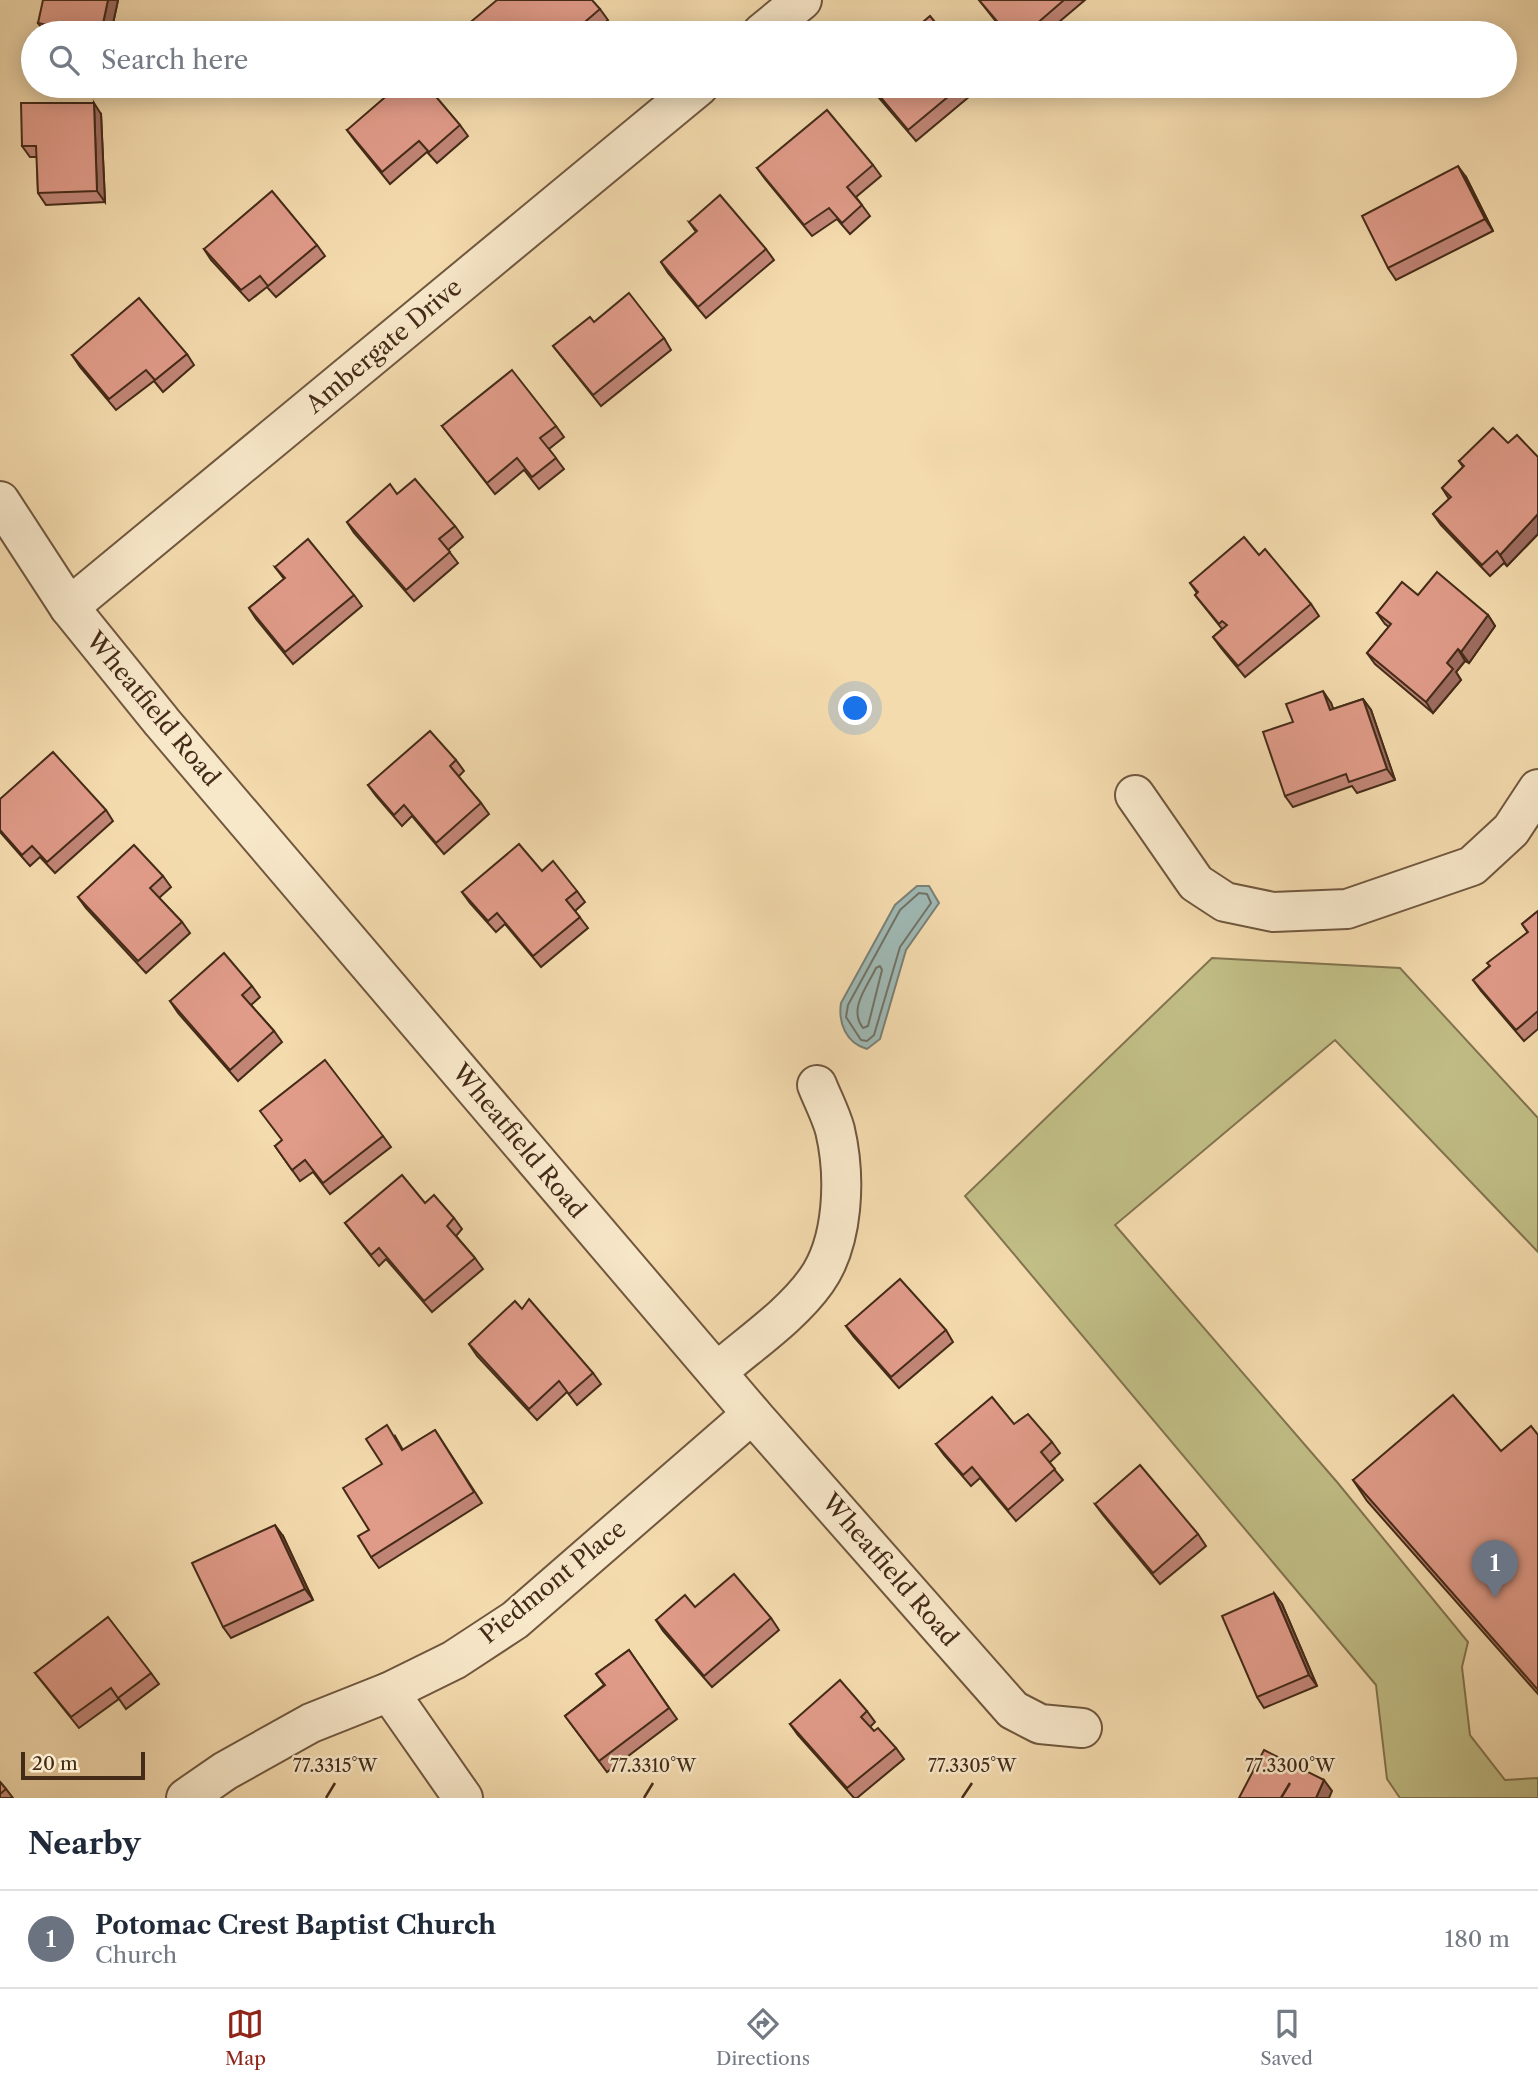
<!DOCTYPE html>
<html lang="en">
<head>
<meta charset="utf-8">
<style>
  :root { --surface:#fff; --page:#f6f6f7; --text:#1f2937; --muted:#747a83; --line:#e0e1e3; --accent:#8f2418 }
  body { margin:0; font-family:"Libre Caslon Text",serif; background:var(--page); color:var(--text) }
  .scale { position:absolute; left:21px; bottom:18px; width:124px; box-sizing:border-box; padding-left:7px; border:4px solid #442b18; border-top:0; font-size:19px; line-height:24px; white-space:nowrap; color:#442b18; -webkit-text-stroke:5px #f8e8ca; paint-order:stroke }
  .you { position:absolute; left:856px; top:709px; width:24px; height:24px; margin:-18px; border:5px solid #fff; border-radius:50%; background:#1a73e8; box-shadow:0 0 0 10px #1a73e833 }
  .badge { display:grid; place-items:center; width:46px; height:46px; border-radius:50%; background:var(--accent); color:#fff; font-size:23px; font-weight:700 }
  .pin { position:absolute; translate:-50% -58px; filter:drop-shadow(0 2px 4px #0008) }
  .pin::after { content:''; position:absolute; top:37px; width:24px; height:21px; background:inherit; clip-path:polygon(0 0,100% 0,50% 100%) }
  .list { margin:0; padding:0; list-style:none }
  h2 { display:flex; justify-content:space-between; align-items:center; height:91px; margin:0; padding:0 28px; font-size:30px }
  h2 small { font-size:23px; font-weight:400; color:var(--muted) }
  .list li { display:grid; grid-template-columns:46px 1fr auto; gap:21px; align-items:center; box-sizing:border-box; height:98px; padding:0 28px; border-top:2px solid var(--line) }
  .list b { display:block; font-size:26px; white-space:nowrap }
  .list p { margin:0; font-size:23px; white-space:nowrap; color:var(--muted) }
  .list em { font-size:23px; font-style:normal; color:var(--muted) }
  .icon { flex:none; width:38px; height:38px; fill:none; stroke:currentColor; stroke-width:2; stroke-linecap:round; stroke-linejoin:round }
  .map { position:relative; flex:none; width:1538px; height:1798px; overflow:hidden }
  .search { position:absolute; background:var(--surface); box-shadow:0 4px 18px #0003; left:21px; right:21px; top:21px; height:77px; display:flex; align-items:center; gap:18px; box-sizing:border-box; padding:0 24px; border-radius:38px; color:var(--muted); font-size:26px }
  .sheet { height:189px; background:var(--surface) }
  nav { display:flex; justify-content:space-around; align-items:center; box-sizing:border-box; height:98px; border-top:2px solid var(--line); background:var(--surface); font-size:19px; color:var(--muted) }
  nav a { display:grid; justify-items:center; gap:4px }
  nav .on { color:var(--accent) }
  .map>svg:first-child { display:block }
  .green { fill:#c1be86; stroke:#82744f; stroke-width:2 }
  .water { fill:#9fb9b4; stroke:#7b8076; stroke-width:2 }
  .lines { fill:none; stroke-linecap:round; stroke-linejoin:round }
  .shore { stroke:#727266; stroke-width:2 }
  .minor-casing { stroke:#70573e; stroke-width:42 }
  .minor { stroke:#f8e8ca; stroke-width:38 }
  .wall { fill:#c18576; stroke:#442b18; stroke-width:2 }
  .shaded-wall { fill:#9d6c60; stroke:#442b18; stroke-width:2 }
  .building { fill:#e09b89; stroke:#442b18; stroke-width:2 }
  .ticks { fill:none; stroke:#442b18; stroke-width:2.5 }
  .labels { text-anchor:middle; stroke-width:5; stroke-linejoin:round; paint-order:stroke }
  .street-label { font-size:24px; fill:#442b18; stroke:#f8e8ca }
  .ticks-label { font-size:18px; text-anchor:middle; fill:#442b18; stroke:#f8e8ca; stroke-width:5; stroke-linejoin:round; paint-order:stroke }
</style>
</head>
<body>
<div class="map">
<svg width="1538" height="1798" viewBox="0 0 1538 1798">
  <rect width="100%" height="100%" fill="#f4dbae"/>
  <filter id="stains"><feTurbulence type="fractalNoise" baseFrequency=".00286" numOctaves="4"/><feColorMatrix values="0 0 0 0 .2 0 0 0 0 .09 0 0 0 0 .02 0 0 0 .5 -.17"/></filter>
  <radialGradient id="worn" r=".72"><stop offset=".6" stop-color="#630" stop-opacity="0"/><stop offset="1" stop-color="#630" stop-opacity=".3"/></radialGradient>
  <polygon class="green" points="1212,958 1400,968 1538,1118 1538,1252 1335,1040 1115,1225 1337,1482 1468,1642 1462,1667 1470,1735 1505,1780 1538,1778 1538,1798 1400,1798 1387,1779 1376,1685 965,1196"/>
  <path class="water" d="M917,886H929L939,903L906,950L880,1039L867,1049C846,1043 838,1023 841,1003L895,905Z"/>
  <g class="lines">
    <g class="shore">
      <polygon points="919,893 927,894 931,903 900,947 874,1035 867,1041 861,1040 846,1017 848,1005 900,910"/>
      <path d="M880,966L882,970L868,1026L863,1028C848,1009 867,987 876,968Z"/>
    </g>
    <g class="minor-casing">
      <g id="minor">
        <polyline points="762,33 802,0"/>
        <polyline points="0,501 69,607 162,722 752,1414 1013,1710 1040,1724 1082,1728"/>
        <polyline points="69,607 699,86"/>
        <polyline points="1135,795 1196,883 1225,902 1273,912 1347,909 1472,866 1511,830 1538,789"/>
        <path d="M717,1372C749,1344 791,1316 816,1281C844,1242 846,1177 835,1130C831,1115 823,1100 817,1085"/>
        <polyline points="389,1692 463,1798"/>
        <polyline points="186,1798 225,1771 311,1723 389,1692 454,1660 515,1620 752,1414"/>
      </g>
    </g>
    <use href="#minor" class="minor"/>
  </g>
  <g class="wall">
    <polygon points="118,0 111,33 45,33 38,23"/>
    <polygon points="979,0 1085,0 1046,33 1005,33"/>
    <polygon points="600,9 608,20 593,33 473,33 467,25"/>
    <polygon points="873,86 982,86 916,141 879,98 872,87"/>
    <polygon points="101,114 105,202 46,205 38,193 37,157 30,157 22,146"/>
    <polygon points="460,125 468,136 437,163 427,152 390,184 355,141 347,130"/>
    <polygon points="873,165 881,176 856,197 870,216 850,234 837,219 812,236 765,179 757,168"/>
    <polygon points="1466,177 1493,231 1396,280 1388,268"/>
    <polygon points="689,222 766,249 774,260 706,318 668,273 661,262 696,232"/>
    <polygon points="317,245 325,256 276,297 267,287 249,301 211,260 204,249"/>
    <polygon points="594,322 664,338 671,350 601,406 553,346"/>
    <polygon points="187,354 194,365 163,392 154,381 116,410 80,367 72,355"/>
    <polygon points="442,426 556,426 564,437 549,449 564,469 539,489 524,470 495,494"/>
    <polygon points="1508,443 1538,457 1538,534 1507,566 1504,563 1490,576 1441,525 1433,514 1449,499 1442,488 1463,467 1459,461"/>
    <polygon points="397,494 455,526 463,537 448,550 458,563 414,601 354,533 347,522"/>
    <polygon points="1259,555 1311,604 1319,616 1245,677 1221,648 1213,637 1222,629 1195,595 1197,593 1190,583"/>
    <polygon points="275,567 354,595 362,606 293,664 256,619 249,608 284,579"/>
    <polygon points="1377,613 1488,615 1495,626 1469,663 1465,661 1456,672 1461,680 1433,713 1375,664 1367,653 1389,627 1385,624"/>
    <polygon points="1363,699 1371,710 1395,780 1357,793 1352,786 1293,807 1285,796 1293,722 1331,703 1333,709"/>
    <polygon points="456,760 464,771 458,777 481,803 489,814 444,854 412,816 402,826 376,796 368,785"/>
    <polygon points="0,799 106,810 113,821 55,873 40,857 30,866 0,832"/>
    <polygon points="542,871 577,891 585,902 575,911 588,928 541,967 505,924 496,932 470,903 462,892"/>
    <polygon points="163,876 171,887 159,898 182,922 190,933 146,973 86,908 78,897"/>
    <polygon points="1538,911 1538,1029 1524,1041 1481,991 1473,980 1528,933 1522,924"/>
    <polygon points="252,986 260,997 251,1005 274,1031 282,1042 238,1081 178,1013 170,1001"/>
    <polygon points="383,1136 391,1147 330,1194 313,1172 300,1181 275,1146"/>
    <polygon points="425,1203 454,1218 462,1229 456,1236 475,1258 483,1269 432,1312 386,1259 379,1266 345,1223"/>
    <polygon points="522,1309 593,1373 601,1384 577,1405 567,1392 537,1420 477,1356 469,1344"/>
    <polygon points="846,1326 946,1330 953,1342 899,1388 854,1337"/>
    <polygon points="435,1430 482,1503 379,1568 371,1557 369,1530 382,1464 395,1436 403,1450"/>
    <polygon points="1538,1435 1538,1694 1367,1501 1353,1480 1501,1451"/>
    <polygon points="1052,1442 1060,1453 1049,1463 1063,1480 1016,1521 980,1478 971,1486 944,1455 936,1444"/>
    <polygon points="1095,1504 1198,1534 1206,1546 1160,1584 1103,1515"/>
    <polygon points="283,1536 313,1600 231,1638 223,1627"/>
    <polygon points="1274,1593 1282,1604 1317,1686 1264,1708 1257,1697"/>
    <polygon points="695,1607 771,1618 779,1630 712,1687 663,1631 656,1620"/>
    <polygon points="629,1650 677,1719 607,1772 565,1716 604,1685 596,1674"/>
    <polygon points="35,1673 151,1673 159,1684 126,1709 119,1699 79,1728"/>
    <polygon points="867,1711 875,1722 870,1727 874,1731 896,1748 904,1759 857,1798 854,1798 798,1735 790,1724"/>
    <polygon points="0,1782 6,1789 13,1798 0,1798"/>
  </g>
  <g class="shaded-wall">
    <polygon points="108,0 118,0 111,33 101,33"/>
    <polygon points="94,103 101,114 105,202 97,191"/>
    <polygon points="1458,166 1466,177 1493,231 1485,219"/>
    <polygon points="1538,514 1538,534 1507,566 1500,555"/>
    <polygon points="1488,615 1495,626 1469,663 1461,652"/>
    <polygon points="1458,649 1465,661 1456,672 1461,680 1433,713 1426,702 1447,663"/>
    <polygon points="1323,691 1331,703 1338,721 1330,710"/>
    <polygon points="1363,699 1371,710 1395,780 1387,769"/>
    <polygon points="275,1525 283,1536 313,1600 305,1589"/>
    <polygon points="1274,1593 1282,1604 1317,1686 1309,1675"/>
    <polygon points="1324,1780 1332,1791 1329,1798 1316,1798"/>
  </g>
  <g class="building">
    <polygon points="43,0 108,0 101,33 85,33 38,23"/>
    <polygon points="497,0 592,0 600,9 572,33 568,33 566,31 562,33 474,33 467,25"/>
    <polygon points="979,0 1064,0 1026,33 1007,33"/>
    <polygon points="930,16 944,33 910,33"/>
    <polygon points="398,86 427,86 460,125 429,152 419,141 382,172 347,130"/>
    <polygon points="873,86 961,86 908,130 872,87"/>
    <polygon points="21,103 94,103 97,191 38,193 36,146 22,146"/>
    <polygon points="827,110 873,165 847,187 862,205 842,223 829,208 804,225 757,168"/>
    <polygon points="1458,166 1485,219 1388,268 1362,216"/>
    <polygon points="272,191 317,245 268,286 260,276 241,290 204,249"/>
    <polygon points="720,195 766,249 698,307 661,262 697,231 689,222"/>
    <polygon points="629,293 664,338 593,395 553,346 590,317 594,322"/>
    <polygon points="139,298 187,354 155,380 146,370 109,399 72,355"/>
    <polygon points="512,370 556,426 540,438 556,458 532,477 517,458 487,483 442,426"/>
    <polygon points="1493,428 1508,443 1517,435 1538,457 1538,514 1500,555 1497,551 1482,565 1433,514 1451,497 1442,488 1464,466 1459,461"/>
    <polygon points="415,479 455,526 439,539 450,552 406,590 347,522 390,484 397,494"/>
    <polygon points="1244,537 1259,555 1265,549 1311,604 1238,666 1213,637 1227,625 1222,621 1219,624 1195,595 1198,592 1190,583"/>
    <polygon points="308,539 354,595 285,652 249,608 285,578 275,567"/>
    <polygon points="1437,572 1488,615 1461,652 1458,649 1447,663 1453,669 1426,702 1367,653 1391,624 1377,613 1402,582 1418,595"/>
    <polygon points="1323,691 1330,710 1363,699 1387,769 1349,782 1346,774 1285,796 1263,732 1293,722 1286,704"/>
    <polygon points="430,731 456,760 450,766 481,803 436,843 404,805 394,815 368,785"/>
    <polygon points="53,752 106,810 47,862 32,846 22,855 0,830 0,799"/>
    <polygon points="519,844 542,871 553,861 577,891 566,900 580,917 533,956 497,913 488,921 462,892"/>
    <polygon points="134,845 163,876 150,888 182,922 138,961 78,897"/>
    <polygon points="1538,911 1538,1011 1516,1030 1473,980 1490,966 1487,963 1528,932 1522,924"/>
    <polygon points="224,953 252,986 242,995 274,1031 230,1070 170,1001"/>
    <polygon points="325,1060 383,1136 323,1183 305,1160 292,1170 275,1146 282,1140 260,1111"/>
    <polygon points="402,1175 425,1203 434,1195 454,1218 447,1226 475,1258 424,1301 379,1248 371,1255 345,1223"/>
    <polygon points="900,1279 946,1330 891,1377 846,1326"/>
    <polygon points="529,1299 593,1373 569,1394 559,1381 529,1409 469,1344 515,1301 522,1309"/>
    <polygon points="1453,1395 1501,1451 1531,1426 1538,1435 1538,1690 1353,1480"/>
    <polygon points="992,1397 1014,1424 1028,1414 1052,1442 1041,1452 1055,1469 1008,1510 972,1467 963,1475 936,1444"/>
    <polygon points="387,1425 402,1450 435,1430 474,1492 371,1557 358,1536 369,1530 343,1488 382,1464 366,1439"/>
    <polygon points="1140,1465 1198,1534 1153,1573 1095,1504"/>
    <polygon points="275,1525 305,1589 223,1627 192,1563"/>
    <polygon points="734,1574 771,1618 704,1676 656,1620 685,1595 695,1607"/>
    <polygon points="1274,1593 1309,1675 1257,1697 1222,1616"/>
    <polygon points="108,1617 151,1673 118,1698 111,1688 71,1717 35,1673"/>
    <polygon points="629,1650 669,1708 599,1761 565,1716 605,1685 596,1674"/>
    <polygon points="840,1680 867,1711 861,1717 874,1731 878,1728 896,1748 847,1788 790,1724"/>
    <polygon points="1264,1750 1324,1780 1316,1798 1239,1798"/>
    <polygon points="0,1782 6,1789 0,1794"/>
  </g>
  <path class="ticks" d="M326,1798L335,1783M644,1798L653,1783M962,1798L972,1783M1281,1798L1290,1783"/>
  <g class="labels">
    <g class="street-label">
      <text transform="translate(384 346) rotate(-40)" y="8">Ambergate Drive</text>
      <text transform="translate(153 709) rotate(50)" y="8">Wheatfield Road</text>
      <text transform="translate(519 1141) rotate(50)" y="8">Wheatfield Road</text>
      <text transform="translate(890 1570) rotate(49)" y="8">Wheatfield Road</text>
      <text transform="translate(553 1582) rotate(-39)" y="8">Piedmont Place</text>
    </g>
  </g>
  <g class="ticks-label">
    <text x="335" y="1772">77.3315°W</text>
    <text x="653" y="1772">77.3310°W</text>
    <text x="972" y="1772">77.3305°W</text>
    <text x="1290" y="1772">77.3300°W</text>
  </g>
  <rect width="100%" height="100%" filter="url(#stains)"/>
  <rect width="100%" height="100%" fill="url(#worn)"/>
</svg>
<div class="scale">20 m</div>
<div class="you"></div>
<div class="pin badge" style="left:1495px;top:1598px;background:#6b7280">1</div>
<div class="search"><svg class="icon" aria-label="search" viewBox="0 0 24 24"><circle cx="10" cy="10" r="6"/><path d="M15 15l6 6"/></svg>Search here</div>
</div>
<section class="sheet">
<h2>Nearby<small></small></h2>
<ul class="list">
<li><span class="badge" style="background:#6b7280">1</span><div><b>Potomac Crest Baptist Church</b><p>Church</p></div><em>180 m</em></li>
</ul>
</section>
<nav>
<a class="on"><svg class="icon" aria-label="map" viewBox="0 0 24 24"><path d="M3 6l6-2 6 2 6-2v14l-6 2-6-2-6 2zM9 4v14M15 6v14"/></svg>Map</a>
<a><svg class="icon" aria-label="directions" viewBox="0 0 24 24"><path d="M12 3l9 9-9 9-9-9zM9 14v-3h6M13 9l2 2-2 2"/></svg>Directions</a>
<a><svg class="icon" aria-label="saved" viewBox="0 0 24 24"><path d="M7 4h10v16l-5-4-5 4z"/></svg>Saved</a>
</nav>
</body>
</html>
